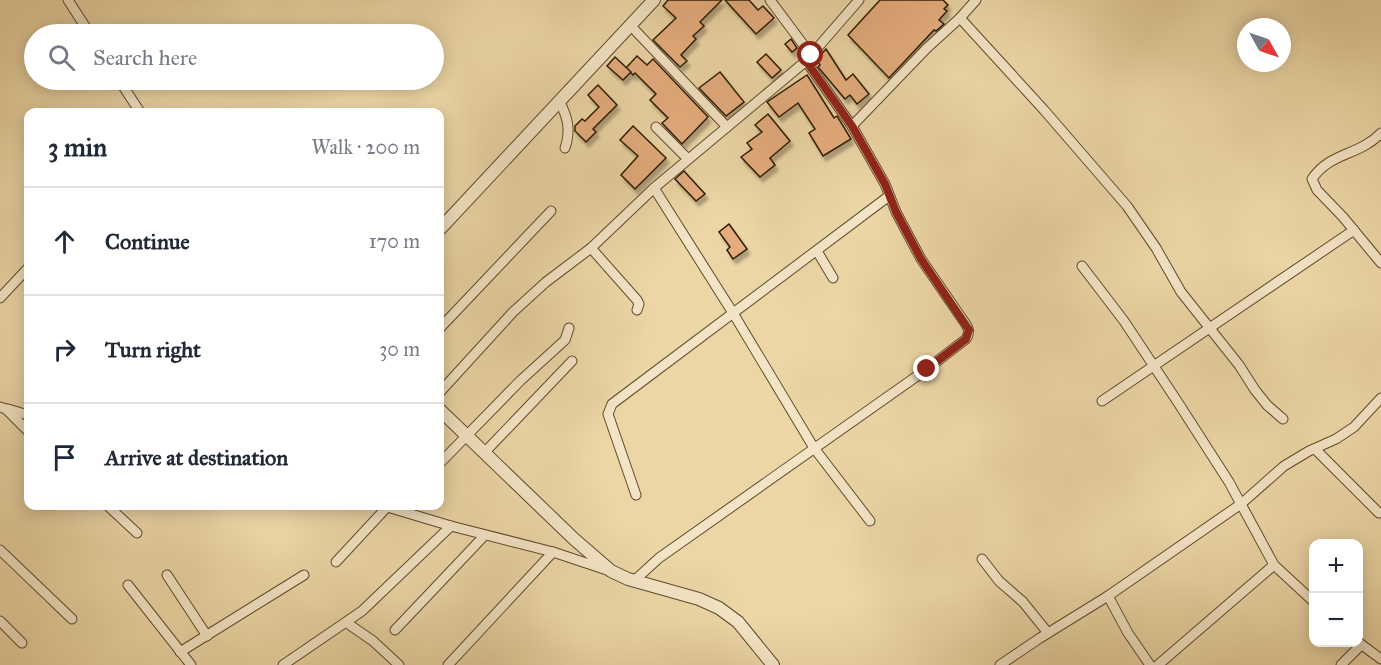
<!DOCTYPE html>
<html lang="en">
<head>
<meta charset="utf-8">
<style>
  :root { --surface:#fff; --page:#f6f6f7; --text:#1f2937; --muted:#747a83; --line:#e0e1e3 }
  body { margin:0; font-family:"IM FELL Great Primer",serif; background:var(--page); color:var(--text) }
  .controls { position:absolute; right:18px; bottom:18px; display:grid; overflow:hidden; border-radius:12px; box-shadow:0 3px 15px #0003 }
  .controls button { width:54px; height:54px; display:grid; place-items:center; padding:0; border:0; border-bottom:2px solid var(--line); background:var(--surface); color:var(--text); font:30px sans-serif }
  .compass { position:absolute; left:1237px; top:18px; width:54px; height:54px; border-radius:50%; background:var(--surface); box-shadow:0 3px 15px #0003; rotate:130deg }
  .stop { position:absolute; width:18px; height:18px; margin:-14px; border:4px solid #8f2418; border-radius:50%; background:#fff }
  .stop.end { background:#8f2418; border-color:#fff; box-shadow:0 2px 6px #0008 }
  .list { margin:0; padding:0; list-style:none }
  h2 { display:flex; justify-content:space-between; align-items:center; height:78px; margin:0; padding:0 24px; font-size:26px }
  h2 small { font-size:20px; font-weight:400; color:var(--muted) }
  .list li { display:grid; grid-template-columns:39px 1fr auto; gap:18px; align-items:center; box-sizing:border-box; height:108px; padding:0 24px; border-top:2px solid var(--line) }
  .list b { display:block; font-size:22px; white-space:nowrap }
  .list em { font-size:20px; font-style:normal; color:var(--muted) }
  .icon { flex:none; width:33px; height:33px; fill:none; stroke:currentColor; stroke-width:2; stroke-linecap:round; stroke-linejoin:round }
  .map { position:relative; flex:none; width:1381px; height:665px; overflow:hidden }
  .search { position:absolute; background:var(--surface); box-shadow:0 3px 15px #0003; left:24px; top:24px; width:420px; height:66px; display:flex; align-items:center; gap:15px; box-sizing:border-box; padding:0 21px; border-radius:33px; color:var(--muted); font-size:22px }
  .panel { position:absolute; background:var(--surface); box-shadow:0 3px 15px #0003; left:24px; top:108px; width:420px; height:402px; border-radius:12px }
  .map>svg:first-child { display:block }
  .building { fill:#e5ad7e; stroke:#2f1b04; stroke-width:1.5; filter:url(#shadow) }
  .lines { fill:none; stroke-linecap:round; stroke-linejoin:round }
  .minor-casing { stroke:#5e4a2c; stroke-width:11 }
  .tertiary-casing { stroke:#5e4a2c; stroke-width:14 }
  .minor { stroke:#f3e4c5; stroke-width:9 }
  .tertiary { stroke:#f3e4c5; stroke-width:12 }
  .route { stroke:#8f2418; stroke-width:8 }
</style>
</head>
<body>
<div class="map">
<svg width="1381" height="665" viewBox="0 0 1381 665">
  <defs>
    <filter id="shadow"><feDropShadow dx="3" dy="5" stdDeviation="1.5" flood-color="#0004"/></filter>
  </defs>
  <rect width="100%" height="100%" fill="#ecd6a6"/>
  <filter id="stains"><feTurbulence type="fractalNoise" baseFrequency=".00333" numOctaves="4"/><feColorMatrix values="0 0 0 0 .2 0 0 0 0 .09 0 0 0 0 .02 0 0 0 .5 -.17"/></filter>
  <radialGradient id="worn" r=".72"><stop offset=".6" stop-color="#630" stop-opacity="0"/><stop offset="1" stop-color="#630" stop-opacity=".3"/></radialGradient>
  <g class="building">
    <polygon points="668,0 722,0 700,22 704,26 693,36 696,39 681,55 687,61 680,67 653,40 676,18 663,6"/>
    <polygon points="725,0 749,0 758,10 763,6 774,18 756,34"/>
    <polygon points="880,0 943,0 948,5 944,9 947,11 939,20 944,24 936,31 934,30 889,78 848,35"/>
    <polygon points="791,39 797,48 792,52 785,44"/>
    <polygon points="826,49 846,80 853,74 869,94 857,104 850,95 845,99 818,67 820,65 817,59"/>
    <polygon points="766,54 781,70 772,78 757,62"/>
    <polygon points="637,56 647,65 653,59 708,117 682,144 662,123 668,118 650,100 656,94 635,73 633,75 626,68"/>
    <polygon points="615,57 631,72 623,80 607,66"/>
    <polygon points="720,72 744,102 726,116 699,88"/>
    <polygon points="807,75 834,118 837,116 851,139 823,156 809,133 815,129 798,103 779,117 767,102"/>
    <polygon points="598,85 617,105 593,129 596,132 586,142 575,131 575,126 582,119 585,121 599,107 588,95"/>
    <polygon points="768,114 790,141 770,158 775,165 760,177 741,157 752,149 747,143 762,132 755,125"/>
    <polygon points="633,126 666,158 635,189 621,175 638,156 620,140"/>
    <polygon points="684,171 705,194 696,201 675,179"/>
    <polygon points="729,224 747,249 733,259 727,250 730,247 719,232"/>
  </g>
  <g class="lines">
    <g class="minor-casing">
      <g id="minor">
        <polyline points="68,0 90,34"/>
        <polyline points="770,0 811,55"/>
        <polyline points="859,0 806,61 654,188 733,313 814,448 870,521"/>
        <polyline points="976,0 960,18 1044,110 1127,206 1156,248 1181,292 1239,365 1255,390 1267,405 1283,419"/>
        <polyline points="630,25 727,127"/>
        <polyline points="119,80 140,112"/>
        <path d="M559,101C568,117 571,131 565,148"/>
        <polyline points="852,126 927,48 960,18"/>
        <polyline points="656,127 688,159"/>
        <path d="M1381,133C1359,156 1330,152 1312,179L1317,190L1343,217L1381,263"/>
        <polyline points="591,248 637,300 639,304 637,310"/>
        <polyline points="817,251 833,278"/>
        <polyline points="1082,266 1124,321 1177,401 1229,482 1274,565 1314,602"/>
        <polyline points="0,298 28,268"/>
        <polyline points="440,328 551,211"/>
        <polyline points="440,392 513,312 546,282 591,248 654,188"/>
        <polyline points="1102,401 1354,230"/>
        <polyline points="0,407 6,409 28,431"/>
        <polyline points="8,409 28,415"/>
        <polyline points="1315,449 1379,513"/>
        <polyline points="485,452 572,361"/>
        <polyline points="440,463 520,381 565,340 569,328"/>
        <polyline points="636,495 608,414 612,404 889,196"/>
        <polyline points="108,506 137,533"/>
        <polyline points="384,506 451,526"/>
        <polyline points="0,550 72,619"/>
        <polyline points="982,559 999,581 1023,602 1048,633"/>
        <polyline points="336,562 388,506"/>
        <polyline points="167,575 207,636"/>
        <path d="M635,580L659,558L927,369L966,339C970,333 969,329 965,323L921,259L896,212L885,184L852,126L806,61"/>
        <polyline points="128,585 191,665"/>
        <polyline points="1108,596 1128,633 1150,665"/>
        <polyline points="0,621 22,643"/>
        <polyline points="347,623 373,641 399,665"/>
        <polyline points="395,630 485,535"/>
        <polyline points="1358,642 1381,659"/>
        <polyline points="180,652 304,575"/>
        <polyline points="283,665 362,611 451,526 553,552 607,570"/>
        <polyline points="448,665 553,552"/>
        <polyline points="1000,665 1040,638 1108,596 1241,504 1284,466 1309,451 1336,439 1354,427 1381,398"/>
        <polyline points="1158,665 1274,565"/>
        <polyline points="1341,665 1361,645"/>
      </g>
    </g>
    <g class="tertiary-casing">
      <g id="tertiary">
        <polyline points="440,229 654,0"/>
        <polyline points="440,410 574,539 611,571 628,579 699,599 719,608 738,622 773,665"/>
      </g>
    </g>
    <use href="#minor" class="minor"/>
    <use href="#tertiary" class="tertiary"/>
  </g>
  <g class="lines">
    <polyline class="route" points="811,55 806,61 852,126 885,184 896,212 921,259 969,330 966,339 927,369"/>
  </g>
  <rect width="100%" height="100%" filter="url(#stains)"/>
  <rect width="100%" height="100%" fill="url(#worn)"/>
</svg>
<div class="controls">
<button>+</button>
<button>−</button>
</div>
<svg class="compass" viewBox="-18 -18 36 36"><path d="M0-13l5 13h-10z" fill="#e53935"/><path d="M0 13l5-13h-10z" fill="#747a83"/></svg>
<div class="stop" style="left:811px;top:55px"></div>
<div class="stop end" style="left:927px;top:369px"></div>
<div class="search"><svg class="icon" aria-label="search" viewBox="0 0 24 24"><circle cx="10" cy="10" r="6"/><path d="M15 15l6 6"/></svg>Search here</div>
<section class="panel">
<h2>3 min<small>Walk · 200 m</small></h2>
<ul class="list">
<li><svg class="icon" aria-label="ahead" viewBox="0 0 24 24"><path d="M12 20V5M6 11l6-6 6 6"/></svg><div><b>Continue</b></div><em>170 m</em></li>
<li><svg class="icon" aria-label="right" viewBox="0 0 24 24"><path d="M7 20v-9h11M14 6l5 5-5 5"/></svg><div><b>Turn right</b></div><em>30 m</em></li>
<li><svg class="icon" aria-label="arrive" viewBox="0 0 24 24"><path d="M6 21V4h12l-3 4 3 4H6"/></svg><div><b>Arrive at destination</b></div></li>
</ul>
</section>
</div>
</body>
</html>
